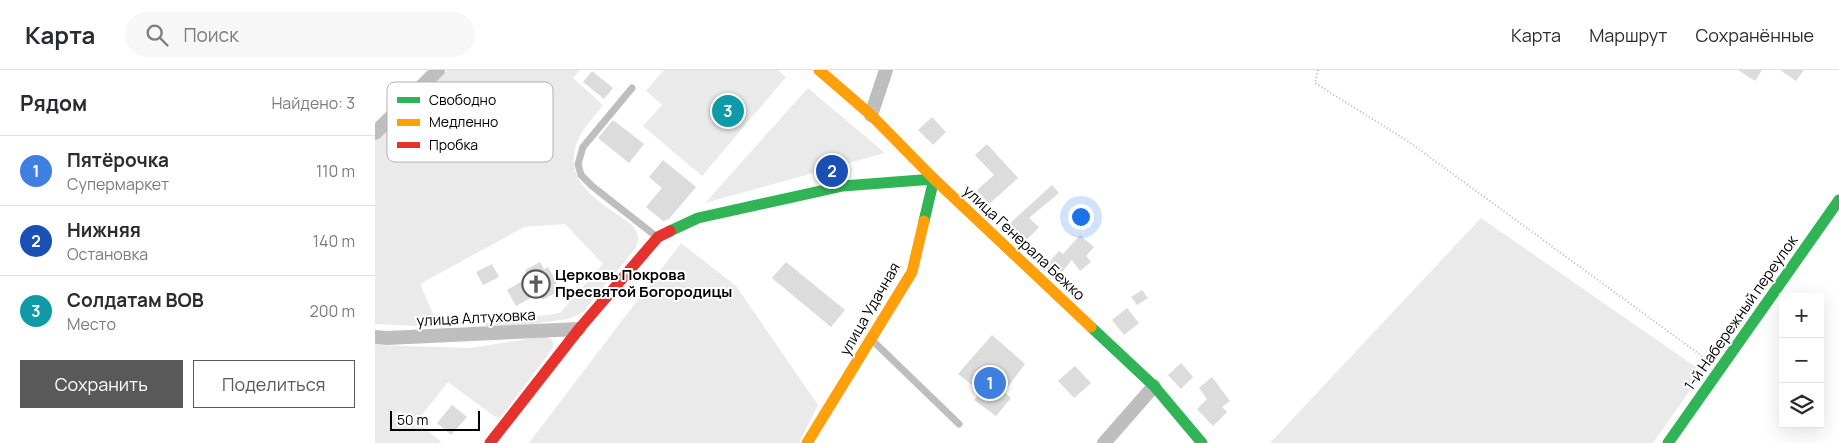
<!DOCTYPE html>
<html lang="ru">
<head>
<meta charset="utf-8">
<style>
  :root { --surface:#fff; --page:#f7f7f7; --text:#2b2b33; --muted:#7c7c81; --line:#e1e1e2; --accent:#595959 }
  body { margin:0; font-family:Manrope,sans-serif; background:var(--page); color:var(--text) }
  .controls { position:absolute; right:15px; bottom:15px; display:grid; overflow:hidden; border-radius:0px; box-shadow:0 5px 20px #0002 }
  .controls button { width:45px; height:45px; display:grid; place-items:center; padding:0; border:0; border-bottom:1px solid var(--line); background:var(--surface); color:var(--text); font:25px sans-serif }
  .scale { position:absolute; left:15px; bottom:12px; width:90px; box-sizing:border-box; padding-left:5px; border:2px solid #000; border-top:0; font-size:14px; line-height:18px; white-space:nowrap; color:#000; -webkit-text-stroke:4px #fff; paint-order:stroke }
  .you { position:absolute; left:705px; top:146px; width:18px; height:18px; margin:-12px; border:4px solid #fff; border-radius:50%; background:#1a73e8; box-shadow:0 0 0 8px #1a73e833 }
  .badge { display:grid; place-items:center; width:32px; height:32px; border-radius:50%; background:var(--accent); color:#fff; font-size:16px; font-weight:700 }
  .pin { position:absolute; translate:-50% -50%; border:2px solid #fff; box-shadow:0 1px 5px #0006 }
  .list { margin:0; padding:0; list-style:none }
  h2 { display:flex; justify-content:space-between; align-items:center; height:65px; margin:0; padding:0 20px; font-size:21px }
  h2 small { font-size:16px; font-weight:400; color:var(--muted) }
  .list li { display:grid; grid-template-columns:32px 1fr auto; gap:15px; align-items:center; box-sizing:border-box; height:70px; padding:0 20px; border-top:1px solid var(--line) }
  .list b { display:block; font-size:19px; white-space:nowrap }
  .list p { margin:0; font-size:16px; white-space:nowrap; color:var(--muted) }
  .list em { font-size:16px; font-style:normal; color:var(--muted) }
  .actions { display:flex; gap:10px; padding:15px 20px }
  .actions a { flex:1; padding:11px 0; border:1px solid var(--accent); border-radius:0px; text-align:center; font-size:18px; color:var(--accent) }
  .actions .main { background:var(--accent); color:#fff }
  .icon { flex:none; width:28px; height:28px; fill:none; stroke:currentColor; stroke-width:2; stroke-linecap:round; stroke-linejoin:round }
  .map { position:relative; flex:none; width:1464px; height:373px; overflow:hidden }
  header { display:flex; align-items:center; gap:30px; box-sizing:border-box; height:70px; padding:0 25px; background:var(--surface); border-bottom:1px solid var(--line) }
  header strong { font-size:24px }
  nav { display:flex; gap:28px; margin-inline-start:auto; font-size:18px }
  .search { width:350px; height:45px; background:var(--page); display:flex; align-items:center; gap:12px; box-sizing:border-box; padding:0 18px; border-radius:28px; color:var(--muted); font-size:19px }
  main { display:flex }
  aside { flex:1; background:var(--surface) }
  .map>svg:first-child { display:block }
  .green { fill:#eaeaea }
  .building { fill:#dcdcdc }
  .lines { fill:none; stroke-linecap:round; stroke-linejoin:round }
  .path { stroke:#b8b8b8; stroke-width:2; stroke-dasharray:1 2.5; stroke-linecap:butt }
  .lane { stroke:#bebebe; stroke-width:7 }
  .street { stroke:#bebebe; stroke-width:14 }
  .fast { stroke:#30b455; stroke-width:11 }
  .slow { stroke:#ff9f0a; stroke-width:11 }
  .jam { stroke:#e5322d; stroke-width:11 }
  .labels { text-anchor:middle; stroke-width:4; stroke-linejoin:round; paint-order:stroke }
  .street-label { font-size:15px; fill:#000; stroke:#fff }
  .poi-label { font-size:15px; font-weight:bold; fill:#000; stroke:#fff; text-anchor:start }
  .key { fill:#fff; stroke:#b2b2b2; stroke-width:1 }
  .key-label { font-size:14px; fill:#000 }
</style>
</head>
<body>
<header>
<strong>Карта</strong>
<div class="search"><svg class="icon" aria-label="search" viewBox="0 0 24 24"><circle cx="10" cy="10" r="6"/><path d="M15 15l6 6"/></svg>Поиск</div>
<nav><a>Карта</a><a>Маршрут</a><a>Сохранённые</a></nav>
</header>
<main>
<aside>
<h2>Рядом<small>Найдено: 3</small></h2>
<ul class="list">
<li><span class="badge" style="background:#3f7fe0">1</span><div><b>Пятёрочка</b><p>Супермаркет</p></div><em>110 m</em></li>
<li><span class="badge" style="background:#1a4fb4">2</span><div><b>Нижняя</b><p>Остановка</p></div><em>140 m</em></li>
<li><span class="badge" style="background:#0f9aa8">3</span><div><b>Солдатам ВОВ</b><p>Место</p></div><em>200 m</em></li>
</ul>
<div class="actions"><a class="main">Сохранить</a><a>Поделиться</a></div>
</aside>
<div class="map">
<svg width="1464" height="373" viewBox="0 0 1464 373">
  <rect width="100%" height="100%" fill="#fff"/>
  <g class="green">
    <path d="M72,0H205L198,8L228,35C221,45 210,55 205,66C182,112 225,131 257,155C264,164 265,168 260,179L207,243L193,249L113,260L110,253L185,243L228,194L190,154L149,157L45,214L64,257L0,254V71Z"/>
    <polygon points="289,0 403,0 411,7 327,106 268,56 287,35 271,21"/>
    <polygon points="433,18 510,83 330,133"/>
    <polygon points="1106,148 1328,302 1278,373 895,373"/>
    <polygon points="306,173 361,216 443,335 424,373 154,373"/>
    <polygon points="171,266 178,271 178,278 126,347 120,347 73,312 42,351 67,373 0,373 0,275 96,278"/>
  </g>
  <g class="building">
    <polygon points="1363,0 1387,0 1380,11"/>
    <polygon points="1405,0 1429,0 1421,11"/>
    <polygon points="217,1 238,18 229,29 208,12"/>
    <polygon points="557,47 571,62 558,75 543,60"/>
    <polygon points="238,50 269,74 254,93 223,68"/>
    <polygon points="612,74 643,108 614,134 602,120 619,105 600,85"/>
    <polygon points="288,90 321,117 294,149 288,151 271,137 287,118 274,107"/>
    <polygon points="677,115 684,123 654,148 664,157 649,173 632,156"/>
    <polygon points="705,165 719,177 711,186 716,192 705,201 697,190 682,208 670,197 684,181 688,184"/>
    <polygon points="165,192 169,199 173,197 182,213 178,216 182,222 167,230 164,223 141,236 132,220 154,207 150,200"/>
    <polygon points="411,192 470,240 456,257 397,208"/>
    <polygon points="117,194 124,207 108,215 101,202"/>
    <polygon points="767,220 773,228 762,235 756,227"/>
    <polygon points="752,238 764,253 749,265 737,250"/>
    <polygon points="617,265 650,294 629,322 636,328 621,346 599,330 606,322 583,304"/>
    <polygon points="806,293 818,307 806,319 793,305"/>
    <polygon points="700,296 716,313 699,328 683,311"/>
    <polygon points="837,307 855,331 847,337 852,342 838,356 822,339 832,329 824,318"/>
    <polygon points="77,335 92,347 76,365 62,353"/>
  </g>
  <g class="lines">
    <polyline class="path" points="943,0 940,13 1034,72 1331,289"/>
    <g class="lane">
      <polyline points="257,18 208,77 203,94 206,105 217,116 282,167"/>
      <polyline points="498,271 584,354"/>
    </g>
    <g class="street">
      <polyline points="496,45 511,0"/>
      <polyline points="0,63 63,0"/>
      <polyline points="0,267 12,268 204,259"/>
      <polyline points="729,373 779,316"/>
    </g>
    <g class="fast">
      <polyline points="295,161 323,148 468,116 559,109 549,151"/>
      <polyline points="716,257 779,316 827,373"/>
      <polyline points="1293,373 1464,130"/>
    </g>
    <g class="slow">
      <polyline points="444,0 496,45 559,109 716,257"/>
      <polyline points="432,373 537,202 549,151"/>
    </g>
    <polyline class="jam" points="115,373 204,259 283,167 295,161"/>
  </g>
  <defs>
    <g id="church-ring" transform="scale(1.4375)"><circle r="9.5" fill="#fff" stroke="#595959" stroke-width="1.5"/><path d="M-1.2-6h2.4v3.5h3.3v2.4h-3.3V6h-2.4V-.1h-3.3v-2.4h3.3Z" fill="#595959"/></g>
  </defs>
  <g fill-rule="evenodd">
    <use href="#church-ring" x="161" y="214"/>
  </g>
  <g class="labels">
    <g class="street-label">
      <text transform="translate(649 173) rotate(43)" y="5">улица Генерала Бежко</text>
      <text transform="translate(495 239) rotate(-60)" y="5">улица Удачная</text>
      <text transform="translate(1366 243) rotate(-55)" y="5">1-й Набережный переулок</text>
      <text transform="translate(101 248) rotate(-3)" y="5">улица Алтуховка</text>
    </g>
    <g class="poi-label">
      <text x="180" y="210">Церковь Покрова<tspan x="180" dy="17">Пресвятой Богородицы</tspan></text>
    </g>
  </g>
  <rect x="12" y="12" width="166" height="80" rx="8" class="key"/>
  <rect x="22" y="27" width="23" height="6" fill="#30b455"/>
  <rect x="22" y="49" width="23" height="7" fill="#ff9f0a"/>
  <rect x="22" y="72" width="23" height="6" fill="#e5322d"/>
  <g class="key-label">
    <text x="54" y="35">Свободно</text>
    <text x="54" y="57">Медленно</text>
    <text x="54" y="80">Пробка</text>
  </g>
</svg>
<div class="controls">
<button>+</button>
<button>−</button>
<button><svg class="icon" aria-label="layers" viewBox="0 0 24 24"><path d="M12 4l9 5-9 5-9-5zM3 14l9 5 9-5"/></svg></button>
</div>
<div class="scale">50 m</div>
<div class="you"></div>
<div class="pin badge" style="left:615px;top:313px;background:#3f7fe0">1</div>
<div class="pin badge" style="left:457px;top:101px;background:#1a4fb4">2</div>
<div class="pin badge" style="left:353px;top:41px;background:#0f9aa8">3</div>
</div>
</main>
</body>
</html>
